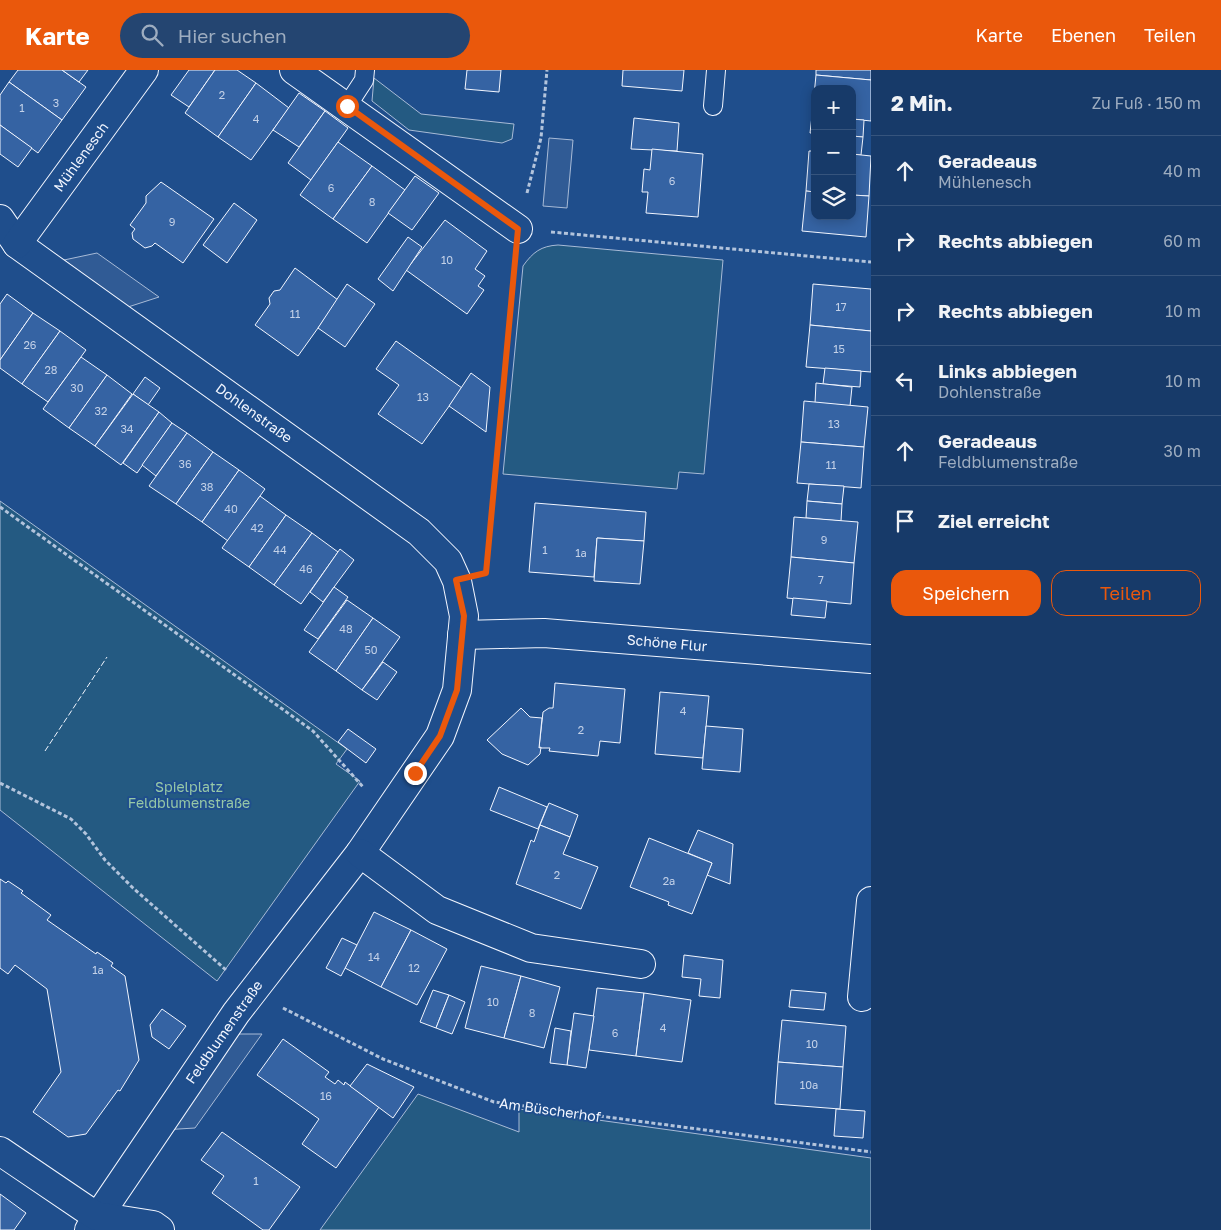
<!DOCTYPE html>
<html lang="de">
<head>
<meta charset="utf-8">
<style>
  :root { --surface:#173a69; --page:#244571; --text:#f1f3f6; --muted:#9eadc0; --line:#36547d; --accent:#ea580c }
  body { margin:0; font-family:"Golos Text",sans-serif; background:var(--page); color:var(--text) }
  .controls { position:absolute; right:15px; top:15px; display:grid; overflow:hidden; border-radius:10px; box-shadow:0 2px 12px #0003 }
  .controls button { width:45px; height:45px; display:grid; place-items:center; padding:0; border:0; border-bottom:1px solid var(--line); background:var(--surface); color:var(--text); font:25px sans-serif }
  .stop { position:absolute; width:15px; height:15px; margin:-11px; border:4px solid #ea580c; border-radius:50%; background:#fff }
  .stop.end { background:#ea580c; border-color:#fff; box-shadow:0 1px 5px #0008 }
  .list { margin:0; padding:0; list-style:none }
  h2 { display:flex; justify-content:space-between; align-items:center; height:65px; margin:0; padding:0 20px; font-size:21px }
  h2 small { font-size:16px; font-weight:400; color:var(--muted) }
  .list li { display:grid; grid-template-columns:32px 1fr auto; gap:15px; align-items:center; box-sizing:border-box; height:70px; padding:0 20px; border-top:1px solid var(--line) }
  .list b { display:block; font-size:19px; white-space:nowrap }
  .list p { margin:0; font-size:16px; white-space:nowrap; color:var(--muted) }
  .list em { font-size:16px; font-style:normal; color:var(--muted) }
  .actions { display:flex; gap:10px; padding:15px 20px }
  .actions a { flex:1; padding:11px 0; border:1px solid var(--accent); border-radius:15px; text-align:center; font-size:18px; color:var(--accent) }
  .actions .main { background:var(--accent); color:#fff }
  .icon { flex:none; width:28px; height:28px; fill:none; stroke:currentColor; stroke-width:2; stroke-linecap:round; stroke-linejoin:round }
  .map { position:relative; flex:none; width:871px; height:1160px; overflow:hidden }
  header { display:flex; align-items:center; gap:30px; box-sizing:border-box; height:70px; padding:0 25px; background:var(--accent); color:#fff }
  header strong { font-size:24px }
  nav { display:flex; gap:28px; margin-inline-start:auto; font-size:18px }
  .search { width:350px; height:45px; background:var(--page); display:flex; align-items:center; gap:12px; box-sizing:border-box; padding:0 18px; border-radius:28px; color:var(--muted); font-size:19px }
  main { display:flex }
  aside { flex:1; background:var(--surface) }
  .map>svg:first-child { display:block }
  .green { fill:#245a82; stroke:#a8bbd7 }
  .parking { fill:#305b95; stroke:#a8bbd7 }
  .building { fill:#3563a3; stroke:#f2f6ff }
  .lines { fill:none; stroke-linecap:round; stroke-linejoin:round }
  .lane-casing { stroke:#f2f6ff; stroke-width:20 }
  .street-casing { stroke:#f2f6ff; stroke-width:30 }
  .path { stroke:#b3c4dc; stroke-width:3; stroke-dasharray:4 2.5; stroke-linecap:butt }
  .lane { stroke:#1f4e8c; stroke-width:18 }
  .street { stroke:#1f4e8c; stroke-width:28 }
  .fence { stroke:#f2f6ff; stroke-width:1; stroke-dasharray:6 2.5; stroke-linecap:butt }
  .route { stroke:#ea580c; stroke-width:6 }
  .labels { text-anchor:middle; stroke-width:4; stroke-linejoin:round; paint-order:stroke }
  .number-label { font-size:11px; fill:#c3d1e8 }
  .street-label { font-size:14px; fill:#f2f6ff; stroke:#1f4e8c }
  .park-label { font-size:14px; fill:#97c8a6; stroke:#1f4e8c }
</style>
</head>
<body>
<header>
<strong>Karte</strong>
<div class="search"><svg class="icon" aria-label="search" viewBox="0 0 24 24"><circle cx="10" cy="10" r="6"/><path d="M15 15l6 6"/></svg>Hier suchen</div>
<nav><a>Karte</a><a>Ebenen</a><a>Teilen</a></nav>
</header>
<main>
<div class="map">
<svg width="871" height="1160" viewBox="0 0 871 1160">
  <rect width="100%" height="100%" fill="#1f4e8c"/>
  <g class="green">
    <polygon points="374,8 421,44 514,54 512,69 502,73 409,60 372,31"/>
    <path d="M558,175L723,190L704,404L679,402L677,419L503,404L523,196C533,182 541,176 558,175Z"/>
    <polygon points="0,431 347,679 336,694 360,711 217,911 0,740"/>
    <polygon points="418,1024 519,1062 519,1039 871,1088 871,1160 320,1160"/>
  </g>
  <g class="parking">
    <polygon points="549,68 573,70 567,138 543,136"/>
    <polygon points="97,183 159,227 128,237 64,190"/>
    <polygon points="231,964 262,964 195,1058 162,1060"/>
  </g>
  <g class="building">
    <polygon points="18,0 62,0 86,17 62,50 9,12"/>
    <polygon points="62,0 88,0 79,12"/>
    <polygon points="189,0 215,0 189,37 171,25"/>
    <polygon points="215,0 237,0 256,13 218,67 185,43"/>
    <polygon points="467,0 501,0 499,22 465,19"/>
    <polygon points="623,0 684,0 682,21 622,16"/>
    <polygon points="816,0 871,0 871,10 816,5"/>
    <polygon points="816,5 871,10 871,51 852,49 852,19 815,19 815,46 812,46"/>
    <polygon points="9,12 62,50 38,83 0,55 0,25"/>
    <polygon points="256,13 289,38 251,90 218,67"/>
    <polygon points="299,23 325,41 299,77 273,60"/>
    <polygon points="325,41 348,58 311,110 288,93"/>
    <polygon points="812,46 815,46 815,63 810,63"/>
    <polygon points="634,48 679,53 677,81 631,79"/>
    <polygon points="852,49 864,50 863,67 852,66"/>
    <polygon points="0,55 32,78 18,97 0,84"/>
    <polygon points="852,66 863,67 861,85 852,84"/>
    <polygon points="338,72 372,96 333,149 300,125"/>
    <polygon points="652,79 703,84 698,147 646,143 648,122 642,122 644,99 650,100"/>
    <polygon points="809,81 815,81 815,122 806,121"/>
    <polygon points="852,84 871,86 869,126 852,125"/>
    <polygon points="372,96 405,120 367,173 333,149"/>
    <polygon points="415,106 439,123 412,160 388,143"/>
    <polygon points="161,112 214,149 183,193 155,173 152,176 145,178 133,169 132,163 135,159 130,155 146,133 146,126"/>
    <polygon points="806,121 815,122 815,146 852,146 852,125 869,126 866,167 802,161"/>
    <polygon points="234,133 257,150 227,193 203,175"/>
    <polygon points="445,150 487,181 475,199 485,206 478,216 484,220 467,244 406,200"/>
    <polygon points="408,167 422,177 393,221 378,209"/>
    <polygon points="295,198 338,230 298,286 255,255 270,234 269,228 274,221 280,220"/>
    <polygon points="347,214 375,234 345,277 318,258"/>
    <polygon points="813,214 871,219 871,261 810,255"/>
    <polygon points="7,224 33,243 0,290 0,234"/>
    <polygon points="33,243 60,261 22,314 0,298 0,290"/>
    <polygon points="810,255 871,261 871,302 806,297"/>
    <polygon points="60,261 86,280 48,332 22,314"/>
    <polygon points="396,271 462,318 422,374 378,344 399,315 376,299"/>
    <polygon points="81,287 107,305 69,358 43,339"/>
    <polygon points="825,298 861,301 860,317 823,314"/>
    <polygon points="471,303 490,317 486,362 449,336"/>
    <polygon points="107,305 132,324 95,376 69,358"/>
    <polygon points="145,307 160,318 148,335 133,324"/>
    <polygon points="816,313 852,317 850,336 815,333"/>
    <polygon points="133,324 159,342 121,395 95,376"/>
    <polygon points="804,331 868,337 864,377 801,372"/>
    <polygon points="159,342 172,353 137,403 123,393"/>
    <polygon points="172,353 187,363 156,406 142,395"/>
    <polygon points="187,363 213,382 176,434 149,416"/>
    <polygon points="801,372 864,377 861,418 797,413"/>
    <polygon points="213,382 239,400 202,452 176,434"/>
    <polygon points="239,400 265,419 228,471 202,452"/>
    <polygon points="809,414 844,416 842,434 807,431"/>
    <polygon points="260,426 286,445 249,497 222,478"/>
    <polygon points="807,431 842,434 841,451 806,448"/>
    <polygon points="535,433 646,442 644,471 597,468 594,507 529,502"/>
    <polygon points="286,445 312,463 274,515 249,497"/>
    <polygon points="794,447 858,452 854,493 791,487"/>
    <polygon points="312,463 338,482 301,534 274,515"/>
    <polygon points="597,468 644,471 640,514 594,511"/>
    <polygon points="340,479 354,490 323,532 310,522"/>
    <polygon points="791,487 854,493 851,534 787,528"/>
    <polygon points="334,517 348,527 318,569 304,560"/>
    <polygon points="793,528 827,531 825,548 791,545"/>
    <polygon points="347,530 373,548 336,601 309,582"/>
    <polygon points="373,548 400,567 362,620 336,601"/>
    <polygon points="383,592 397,602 377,630 362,620"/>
    <polygon points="555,613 625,619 620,673 600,671 598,686 549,681 550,678 539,678 543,642 549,638 553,638"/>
    <polygon points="660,622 709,626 703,688 655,684"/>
    <polygon points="521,638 530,647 542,648 539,678 541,677 540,684 528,695 502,684 487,670"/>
    <polygon points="706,656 743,659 740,702 702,699"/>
    <polygon points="348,659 376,679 366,693 338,672"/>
    <polygon points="499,717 547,737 538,759 490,740"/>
    <polygon points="549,733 578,745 570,767 540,755"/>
    <polygon points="540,755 570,767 563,784 598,797 581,839 516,814 531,770 534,772"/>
    <polygon points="698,760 733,774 730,814 707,805 712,793 688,783"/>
    <polygon points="649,768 712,793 692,844 668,835 669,832 630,817"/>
    <polygon points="0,809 6,813 8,811 23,821 21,823 51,845 47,850 96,884 97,882 113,893 111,896 125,906 139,990 120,1021 118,1020 86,1064 68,1067 33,1042 61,1002 47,919 15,895 8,904 0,898"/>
    <polygon points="374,842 411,860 381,917 345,898"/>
    <polygon points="411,860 447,879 417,935 381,917"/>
    <polygon points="342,868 357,875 341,906 326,898"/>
    <polygon points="684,885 723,890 720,928 699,926 701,909 682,907"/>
    <polygon points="481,896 521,906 504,968 465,958"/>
    <polygon points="521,906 560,917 544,978 504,968"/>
    <polygon points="597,918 644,923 636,986 589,980"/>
    <polygon points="433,920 449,925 436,958 420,952"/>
    <polygon points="791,920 826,923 824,940 789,937"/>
    <polygon points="644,923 691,930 682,992 636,986"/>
    <polygon points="449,925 465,932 452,964 436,958"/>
    <polygon points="162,939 186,956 169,979 152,967 150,955"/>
    <polygon points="574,943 594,946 586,998 567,995"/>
    <polygon points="782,950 846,956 843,997 778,992"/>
    <polygon points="555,958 571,961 567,995 550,993"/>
    <polygon points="283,969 329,1002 325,1007 335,1014 338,1010 344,1015 345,1012 379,1037 336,1098 302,1074 319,1049 257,1005"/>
    <polygon points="778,992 843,997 840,1039 775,1034"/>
    <polygon points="367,994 414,1017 393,1048 350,1016"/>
    <polygon points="836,1039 865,1041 863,1068 834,1066"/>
    <polygon points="222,1062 300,1117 269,1160 263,1160 212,1123 224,1106 201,1090"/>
    <polygon points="0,1124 26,1143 14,1160 0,1160"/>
  </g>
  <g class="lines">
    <g class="lane-casing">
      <g id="lane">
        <polyline points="347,36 364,10 365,0"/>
        <polyline points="713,36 716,0"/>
      </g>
    </g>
    <g class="street-casing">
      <g id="street">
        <polyline points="294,0 518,159"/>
        <polyline points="0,149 17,174 419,462 448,491 457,511 464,546 457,620 440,666 360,783 236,943 89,1160"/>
        <polyline points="17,174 144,0"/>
        <polyline points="462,565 544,563 871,589"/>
        <polyline points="360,783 437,840 531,878 641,894"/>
        <polyline points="862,927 871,831"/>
        <polyline points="0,1081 96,1146 153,1155 160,1160"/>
      </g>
    </g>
    <g class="path">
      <polyline points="527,123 541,68 547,0"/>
      <polyline points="551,162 871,192"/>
      <polyline points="0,437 313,661 364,718"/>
      <polyline points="487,491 515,193"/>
      <polyline points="0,713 71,749 86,764 105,790 133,818 226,900"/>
      <polyline points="283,938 383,989 494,1032 871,1082"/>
    </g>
    <use href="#lane" class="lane"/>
    <use href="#street" class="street"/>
    <polyline class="fence" points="45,681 107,587"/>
  </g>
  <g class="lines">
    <polyline class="route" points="347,36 518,159 486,503 456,510 464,546 457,620 440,666 415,703"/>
  </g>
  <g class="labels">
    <g class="number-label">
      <text x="222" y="29">2</text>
      <text x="56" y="37">3</text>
      <text x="22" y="42">1</text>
      <text x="256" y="53">4</text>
      <text x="672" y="115">6</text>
      <text x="331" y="122">6</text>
      <text x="372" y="136">8</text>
      <text x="172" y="156">9</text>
      <text x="447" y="194">10</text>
      <text x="841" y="241">17</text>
      <text x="295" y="248">11</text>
      <text x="30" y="279">26</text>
      <text x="839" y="283">15</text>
      <text x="51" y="304">28</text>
      <text x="77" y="322">30</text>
      <text x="423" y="331">13</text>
      <text x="101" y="345">32</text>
      <text x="834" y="358">13</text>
      <text x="127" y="363">34</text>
      <text x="185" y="398">36</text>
      <text x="831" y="399">11</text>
      <text x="207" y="421">38</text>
      <text x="231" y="443">40</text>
      <text x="257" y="462">42</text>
      <text x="824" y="474">9</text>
      <text x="280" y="484">44</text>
      <text x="545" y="484">1</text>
      <text x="581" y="487">1a</text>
      <text x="306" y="503">46</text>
      <text x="821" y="514">7</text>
      <text x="346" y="563">48</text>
      <text x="371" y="584">50</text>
      <text x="683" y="645">4</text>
      <text x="581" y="664">2</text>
      <text x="557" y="809">2</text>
      <text x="669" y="815">2a</text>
      <text x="374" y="891">14</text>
      <text x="414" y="902">12</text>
      <text x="98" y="904">1a</text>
      <text x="493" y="936">10</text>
      <text x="532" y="947">8</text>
      <text x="663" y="962">4</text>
      <text x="615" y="967">6</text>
      <text x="812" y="978">10</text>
      <text x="809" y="1019">10a</text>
      <text x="326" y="1030">16</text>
      <text x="256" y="1115">1</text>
    </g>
    <g class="street-label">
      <text transform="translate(81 87) rotate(-54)" y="5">Mühlenesch</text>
      <text transform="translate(254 343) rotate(36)" y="5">Dohlenstraße</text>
      <text transform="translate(667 573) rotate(5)" y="5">Schöne Flur</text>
      <text transform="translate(224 962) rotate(-55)" y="5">Feldblumenstraße</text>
      <text transform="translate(550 1040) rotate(8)" y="5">Am Büscherhof</text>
    </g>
    <g class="park-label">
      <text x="189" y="722">Spielplatz<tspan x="189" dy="16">Feldblumenstraße</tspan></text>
    </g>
  </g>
</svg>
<div class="controls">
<button>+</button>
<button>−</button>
<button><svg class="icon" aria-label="layers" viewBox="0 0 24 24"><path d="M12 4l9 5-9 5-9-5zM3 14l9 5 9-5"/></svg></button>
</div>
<div class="stop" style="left:347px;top:36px"></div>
<div class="stop end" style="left:415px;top:703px"></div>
</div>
<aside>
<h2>2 Min.<small>Zu Fuß · 150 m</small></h2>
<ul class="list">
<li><svg class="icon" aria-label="ahead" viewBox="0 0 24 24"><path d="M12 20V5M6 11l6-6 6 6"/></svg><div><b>Geradeaus</b><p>Mühlenesch</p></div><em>40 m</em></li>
<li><svg class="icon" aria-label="right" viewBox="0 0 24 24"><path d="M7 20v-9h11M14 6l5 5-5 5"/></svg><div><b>Rechts abbiegen</b></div><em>60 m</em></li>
<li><svg class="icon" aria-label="right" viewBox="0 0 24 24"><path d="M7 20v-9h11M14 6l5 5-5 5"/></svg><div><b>Rechts abbiegen</b></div><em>10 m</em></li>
<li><svg class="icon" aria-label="left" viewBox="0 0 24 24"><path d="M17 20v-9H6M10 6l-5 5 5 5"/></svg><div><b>Links abbiegen</b><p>Dohlenstraße</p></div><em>10 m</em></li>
<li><svg class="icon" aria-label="ahead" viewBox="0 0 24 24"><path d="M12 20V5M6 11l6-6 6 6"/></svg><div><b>Geradeaus</b><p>Feldblumenstraße</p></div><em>30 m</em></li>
<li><svg class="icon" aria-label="arrive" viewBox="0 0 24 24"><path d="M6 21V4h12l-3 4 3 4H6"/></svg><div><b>Ziel erreicht</b></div></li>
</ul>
<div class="actions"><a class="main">Speichern</a><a>Teilen</a></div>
</aside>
</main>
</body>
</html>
